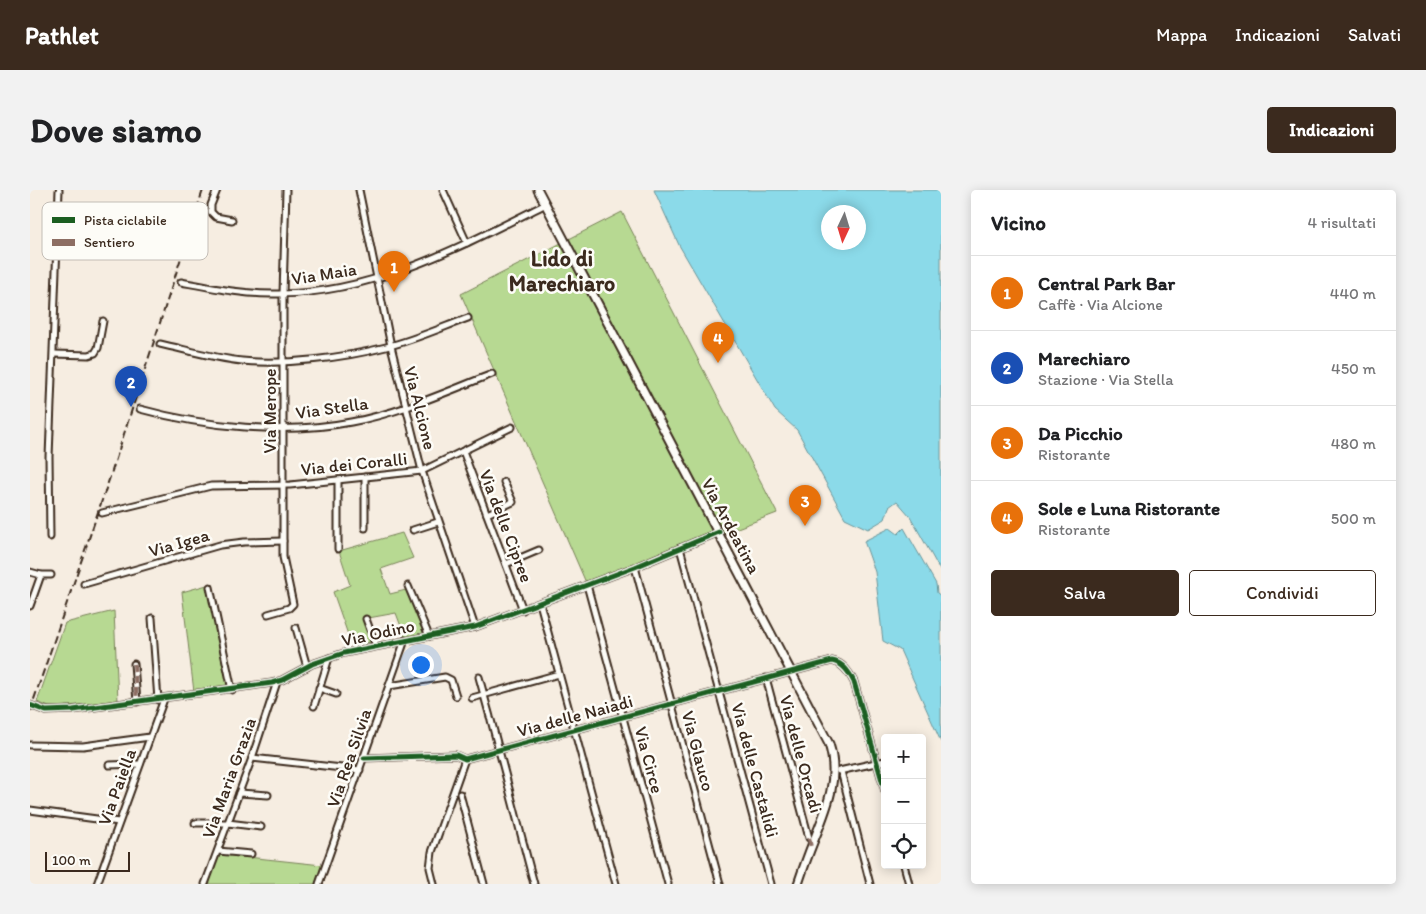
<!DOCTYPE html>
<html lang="it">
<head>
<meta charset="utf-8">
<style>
  :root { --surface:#fff; --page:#f2f2f2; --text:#202124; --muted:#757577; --line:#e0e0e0; --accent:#3b2a1e }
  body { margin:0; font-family:Itim,sans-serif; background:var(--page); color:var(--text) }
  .controls { position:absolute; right:15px; bottom:15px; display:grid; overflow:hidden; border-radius:5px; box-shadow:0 2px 12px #0003 }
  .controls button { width:45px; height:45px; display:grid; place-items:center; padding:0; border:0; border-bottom:1px solid var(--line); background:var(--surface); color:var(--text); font:25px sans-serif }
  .compass { position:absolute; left:791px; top:15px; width:45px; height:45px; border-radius:50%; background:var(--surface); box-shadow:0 2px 12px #0003; rotate:184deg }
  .scale { position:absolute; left:15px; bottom:12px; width:85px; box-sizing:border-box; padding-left:5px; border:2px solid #3b2a1e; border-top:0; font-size:14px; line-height:18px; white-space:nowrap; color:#3b2a1e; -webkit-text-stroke:4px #fdfcf7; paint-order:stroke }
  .you { position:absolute; left:390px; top:474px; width:18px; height:18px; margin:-12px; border:4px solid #fff; border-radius:50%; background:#1a73e8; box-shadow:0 0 0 8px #1a73e833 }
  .badge { display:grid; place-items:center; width:32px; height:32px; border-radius:50%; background:var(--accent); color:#fff; font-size:16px; font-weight:700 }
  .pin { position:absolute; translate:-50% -41px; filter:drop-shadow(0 1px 2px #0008) }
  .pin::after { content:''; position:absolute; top:26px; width:18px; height:15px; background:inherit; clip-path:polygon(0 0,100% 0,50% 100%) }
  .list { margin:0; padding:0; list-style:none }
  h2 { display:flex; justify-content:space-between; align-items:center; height:65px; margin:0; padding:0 20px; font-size:21px }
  h2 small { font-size:16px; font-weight:400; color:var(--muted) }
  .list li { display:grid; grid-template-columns:32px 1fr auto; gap:15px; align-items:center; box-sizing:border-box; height:75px; padding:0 20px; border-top:1px solid var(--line) }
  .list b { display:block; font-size:19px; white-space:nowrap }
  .list p { margin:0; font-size:16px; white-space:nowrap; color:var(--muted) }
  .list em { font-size:16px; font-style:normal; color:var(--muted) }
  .actions { display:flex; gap:10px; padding:15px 20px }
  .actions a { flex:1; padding:11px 0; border:1px solid var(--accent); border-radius:5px; text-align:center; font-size:18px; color:var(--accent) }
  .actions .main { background:var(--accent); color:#fff }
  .icon { flex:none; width:28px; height:28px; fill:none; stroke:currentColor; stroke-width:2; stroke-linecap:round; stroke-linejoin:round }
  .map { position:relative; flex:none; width:911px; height:694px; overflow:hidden; border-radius:5px }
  header { display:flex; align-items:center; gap:30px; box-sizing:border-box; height:70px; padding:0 25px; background:var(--accent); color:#fff }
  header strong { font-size:24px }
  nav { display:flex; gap:28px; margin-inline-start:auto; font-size:18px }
  .intro { display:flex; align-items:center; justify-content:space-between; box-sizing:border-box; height:120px; padding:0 30px }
  h1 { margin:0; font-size:35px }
  .button { padding:12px 22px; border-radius:5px; background:var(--accent); color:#fff; font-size:18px; font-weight:700 }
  main { display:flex; gap:30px; padding:0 30px }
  aside { flex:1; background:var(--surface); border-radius:5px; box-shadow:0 2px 12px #0003 }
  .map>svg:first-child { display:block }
  .green { fill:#b7d992; stroke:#798258 }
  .water { fill:#8bdae9; stroke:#6b9498; fill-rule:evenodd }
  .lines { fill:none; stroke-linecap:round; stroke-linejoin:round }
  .minor-casing { stroke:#3b2a1e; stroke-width:9 }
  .secondary-casing { stroke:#3b2a1e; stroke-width:11 }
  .minor { stroke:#fdfcf7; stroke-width:5 }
  .secondary { stroke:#fdfcf7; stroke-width:7 }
  .rail { stroke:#3b2a1e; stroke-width:2; stroke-dasharray:8 4; stroke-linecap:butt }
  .quiet { stroke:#8d6e63; stroke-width:4; stroke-dasharray:8 4; stroke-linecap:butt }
  .cycleway-casing { stroke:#fdfcf7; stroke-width:8 }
  .cycleway { stroke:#1b5e20; stroke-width:5 }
  .labels { text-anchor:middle; stroke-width:5; stroke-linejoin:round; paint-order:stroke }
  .street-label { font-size:18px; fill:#3b2a1e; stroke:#fdfcf7 }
  .district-label { font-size:22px; font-weight:bold; fill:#3b2a1e; stroke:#fdfcf7 }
  .key { fill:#fdfcf7; stroke:#c3bdb6; stroke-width:1 }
  .key-label { font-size:14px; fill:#3b2a1e }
</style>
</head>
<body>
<header>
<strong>Pathlet</strong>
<nav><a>Mappa</a><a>Indicazioni</a><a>Salvati</a></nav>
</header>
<div class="intro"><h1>Dove siamo</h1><a class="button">Indicazioni</a></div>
<main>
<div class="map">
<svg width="911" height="694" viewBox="0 0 911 694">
  <rect width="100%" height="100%" fill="#f6ede1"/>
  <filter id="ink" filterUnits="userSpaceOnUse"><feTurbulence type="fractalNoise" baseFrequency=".02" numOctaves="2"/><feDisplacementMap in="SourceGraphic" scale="10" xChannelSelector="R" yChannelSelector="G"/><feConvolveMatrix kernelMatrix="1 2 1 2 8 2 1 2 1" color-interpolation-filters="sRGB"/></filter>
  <g filter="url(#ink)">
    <g class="green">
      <polygon points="592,22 747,323 557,395 431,104"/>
      <polygon points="372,343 383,368 351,379 360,404 376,400 394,443 375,447 366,423 333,429 341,452 322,456 303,402 320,395 309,361"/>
      <polygon points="177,395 198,496 164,502 152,402"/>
      <polygon points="84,421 88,511 28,517 19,517 7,512 35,433"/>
      <polygon points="189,664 292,675 285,694 179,694"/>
    </g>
    <g class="water">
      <path d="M624,0H911V382L880,326L867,311L859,317L855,329L838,339L815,328L767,240L745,220L649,55ZM798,22H828V52H798Z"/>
      <polygon points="860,338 868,344 874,338 906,394 907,403 911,406 911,552 870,460 853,451 845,382 834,351"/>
    </g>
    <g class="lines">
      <g class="minor-casing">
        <g id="minor">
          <polyline points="187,0 181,15 181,22 186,27 202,30"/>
          <polyline points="329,0 361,156 392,281 445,437"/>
          <polyline points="413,0 437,53"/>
          <path d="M151,92C183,98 216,105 249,104C345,103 432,56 516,14"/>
          <path d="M130,154C157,160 184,168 212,171C255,175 313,168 356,157C384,150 411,138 438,128"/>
          <polyline points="24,164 59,165 65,163 68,158 73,131"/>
          <path d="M110,219C175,237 255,245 321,232C370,223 416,202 462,184"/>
          <polyline points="433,261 493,420"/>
          <polyline points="308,290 308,359"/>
          <polyline points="72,323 181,296 260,295 392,281 482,237"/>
          <polyline points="457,324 483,312 474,292"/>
          <polyline points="335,338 335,287"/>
          <polyline points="383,340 408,332"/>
          <polyline points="20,347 19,267 29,0"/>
          <polyline points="650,358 741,694"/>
          <polyline points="476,374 509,360"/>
          <polyline points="605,377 690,694"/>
          <polyline points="0,382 11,385 21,385"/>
          <polyline points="54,394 190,355 214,352 253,351"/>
          <polyline points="557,395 638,694"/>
          <polyline points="378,396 399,446"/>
          <polyline points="180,397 202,500"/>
          <polyline points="510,413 586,694"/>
          <polyline points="0,416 11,385"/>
          <polyline points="238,424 259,418 263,414 253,367 253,104 256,0"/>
          <polyline points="122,428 128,510"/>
          <polyline points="336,429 346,456"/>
          <polyline points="266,438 277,477"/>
          <polyline points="104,474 107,512"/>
          <polyline points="449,487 460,527"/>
          <polyline points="736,488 779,648"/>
          <polyline points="359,496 415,487 421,490 426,506"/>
          <polyline points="289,498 306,504"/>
          <polyline points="442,508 529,484"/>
          <polyline points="0,515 16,521 43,520 242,493 252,490 282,474 314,463 445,437 605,377 689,342"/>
          <polyline points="284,516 299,468"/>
          <polyline points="461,530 504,694"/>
          <polyline points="0,555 53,556 120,547"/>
          <polyline points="222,568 330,580"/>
          <path d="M334,568L426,565L435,569L802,471C813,473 819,482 824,492L855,601"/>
          <polyline points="79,575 110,574"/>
          <polyline points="809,581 855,571"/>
          <polyline points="811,581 840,694"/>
          <polyline points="209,603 238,605"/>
          <polyline points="430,604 454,694"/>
          <polyline points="0,620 89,632"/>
          <polyline points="165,633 198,633 231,637"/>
          <polyline points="188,661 221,664"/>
          <polyline points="874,675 879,694"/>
          <polyline points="67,694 134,509"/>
          <polyline points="175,694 222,568 247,492"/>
          <polyline points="289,694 375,450"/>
          <polyline points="404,694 400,678 402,662 435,569"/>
        </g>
      </g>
      <g class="secondary-casing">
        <path id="secondary" d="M508,0L799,554C810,588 797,618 784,650C778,665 773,679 768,694"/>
      </g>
      <use href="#minor" class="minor"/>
      <use href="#secondary" class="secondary"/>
      <polyline class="rail" points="0,521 82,281 173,0"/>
      <g class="quiet">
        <polyline points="104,474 107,512"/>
        <polyline points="779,648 781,657"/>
      </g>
      <g class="cycleway-casing">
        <g id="cycleway">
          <polyline points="0,515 16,521 43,520 242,493 252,490 282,474 314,463 445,437 605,377 689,342"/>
          <path d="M334,568L426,565L435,569L802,471C813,473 819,482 824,492L855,601"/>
        </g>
      </g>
      <use href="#cycleway" class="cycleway"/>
    </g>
  </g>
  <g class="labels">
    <g class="street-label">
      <text transform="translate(294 84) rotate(-9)" y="6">Via Maia</text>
      <text transform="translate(302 218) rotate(-8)" y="6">Via Stella</text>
      <text transform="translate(390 218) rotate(76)" y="6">Via Alcione</text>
      <text transform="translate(240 221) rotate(-90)" y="6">Via Merope</text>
      <text transform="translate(324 274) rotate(-6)" y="6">Via dei Coralli</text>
      <text transform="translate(476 336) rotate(69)" y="6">Via delle Cipree</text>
      <text transform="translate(701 336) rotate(62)" y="6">Via Ardeatina</text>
      <text transform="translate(149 353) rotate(-16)" y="6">Via Igea</text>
      <text transform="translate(348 443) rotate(-12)" y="6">Via Odino</text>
      <text transform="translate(545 526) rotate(-15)" y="6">Via delle Naiadi</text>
      <text transform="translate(668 561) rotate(75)" y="6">Via Glauco</text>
      <text transform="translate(771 564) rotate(75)" y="6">Via delle Orcadi</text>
      <text transform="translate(319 568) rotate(-71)" y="6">Via Rea Silvia</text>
      <text transform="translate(619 570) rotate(75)" y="6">Via Circe</text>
      <text transform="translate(725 580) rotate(75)" y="6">Via delle Castalidi</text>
      <text transform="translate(199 588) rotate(-70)" y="6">Via Maria Grazia</text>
      <text transform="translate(87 597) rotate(-70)" y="6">Via Paiella</text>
    </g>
    <g class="district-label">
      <text x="532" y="76">Lido di<tspan x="532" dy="25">Marechiaro</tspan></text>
    </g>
  </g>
  <rect x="12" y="12" width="166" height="58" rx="8" class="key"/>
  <rect x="22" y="27" width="23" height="6" fill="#1b5e20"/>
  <rect x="22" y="49" width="23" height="7" fill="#8d6e63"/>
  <g class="key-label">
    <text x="54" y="35">Pista ciclabile</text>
    <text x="54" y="57">Sentiero</text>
  </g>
</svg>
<div class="controls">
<button>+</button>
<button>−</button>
<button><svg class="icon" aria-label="locate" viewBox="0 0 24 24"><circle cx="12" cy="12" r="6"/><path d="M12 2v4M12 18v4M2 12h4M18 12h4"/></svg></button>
</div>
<svg class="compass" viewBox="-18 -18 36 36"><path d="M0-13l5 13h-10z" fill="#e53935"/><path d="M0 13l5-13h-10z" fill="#757577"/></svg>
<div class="scale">100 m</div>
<div class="you"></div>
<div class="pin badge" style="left:364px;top:102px;background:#e8710a">1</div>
<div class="pin badge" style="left:101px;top:217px;background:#1a4fb4">2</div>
<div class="pin badge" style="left:775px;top:336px;background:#e8710a">3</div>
<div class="pin badge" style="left:688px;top:173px;background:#e8710a">4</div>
</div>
<aside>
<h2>Vicino<small>4 risultati</small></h2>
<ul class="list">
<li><span class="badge" style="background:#e8710a">1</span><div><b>Central Park Bar</b><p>Caffè · Via Alcione</p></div><em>440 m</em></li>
<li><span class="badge" style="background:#1a4fb4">2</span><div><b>Marechiaro</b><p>Stazione · Via Stella</p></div><em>450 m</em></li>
<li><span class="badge" style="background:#e8710a">3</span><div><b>Da Picchio</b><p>Ristorante</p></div><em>480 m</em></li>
<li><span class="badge" style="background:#e8710a">4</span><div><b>Sole e Luna Ristorante</b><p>Ristorante</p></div><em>500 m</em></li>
</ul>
<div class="actions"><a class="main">Salva</a><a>Condividi</a></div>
</aside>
</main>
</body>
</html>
